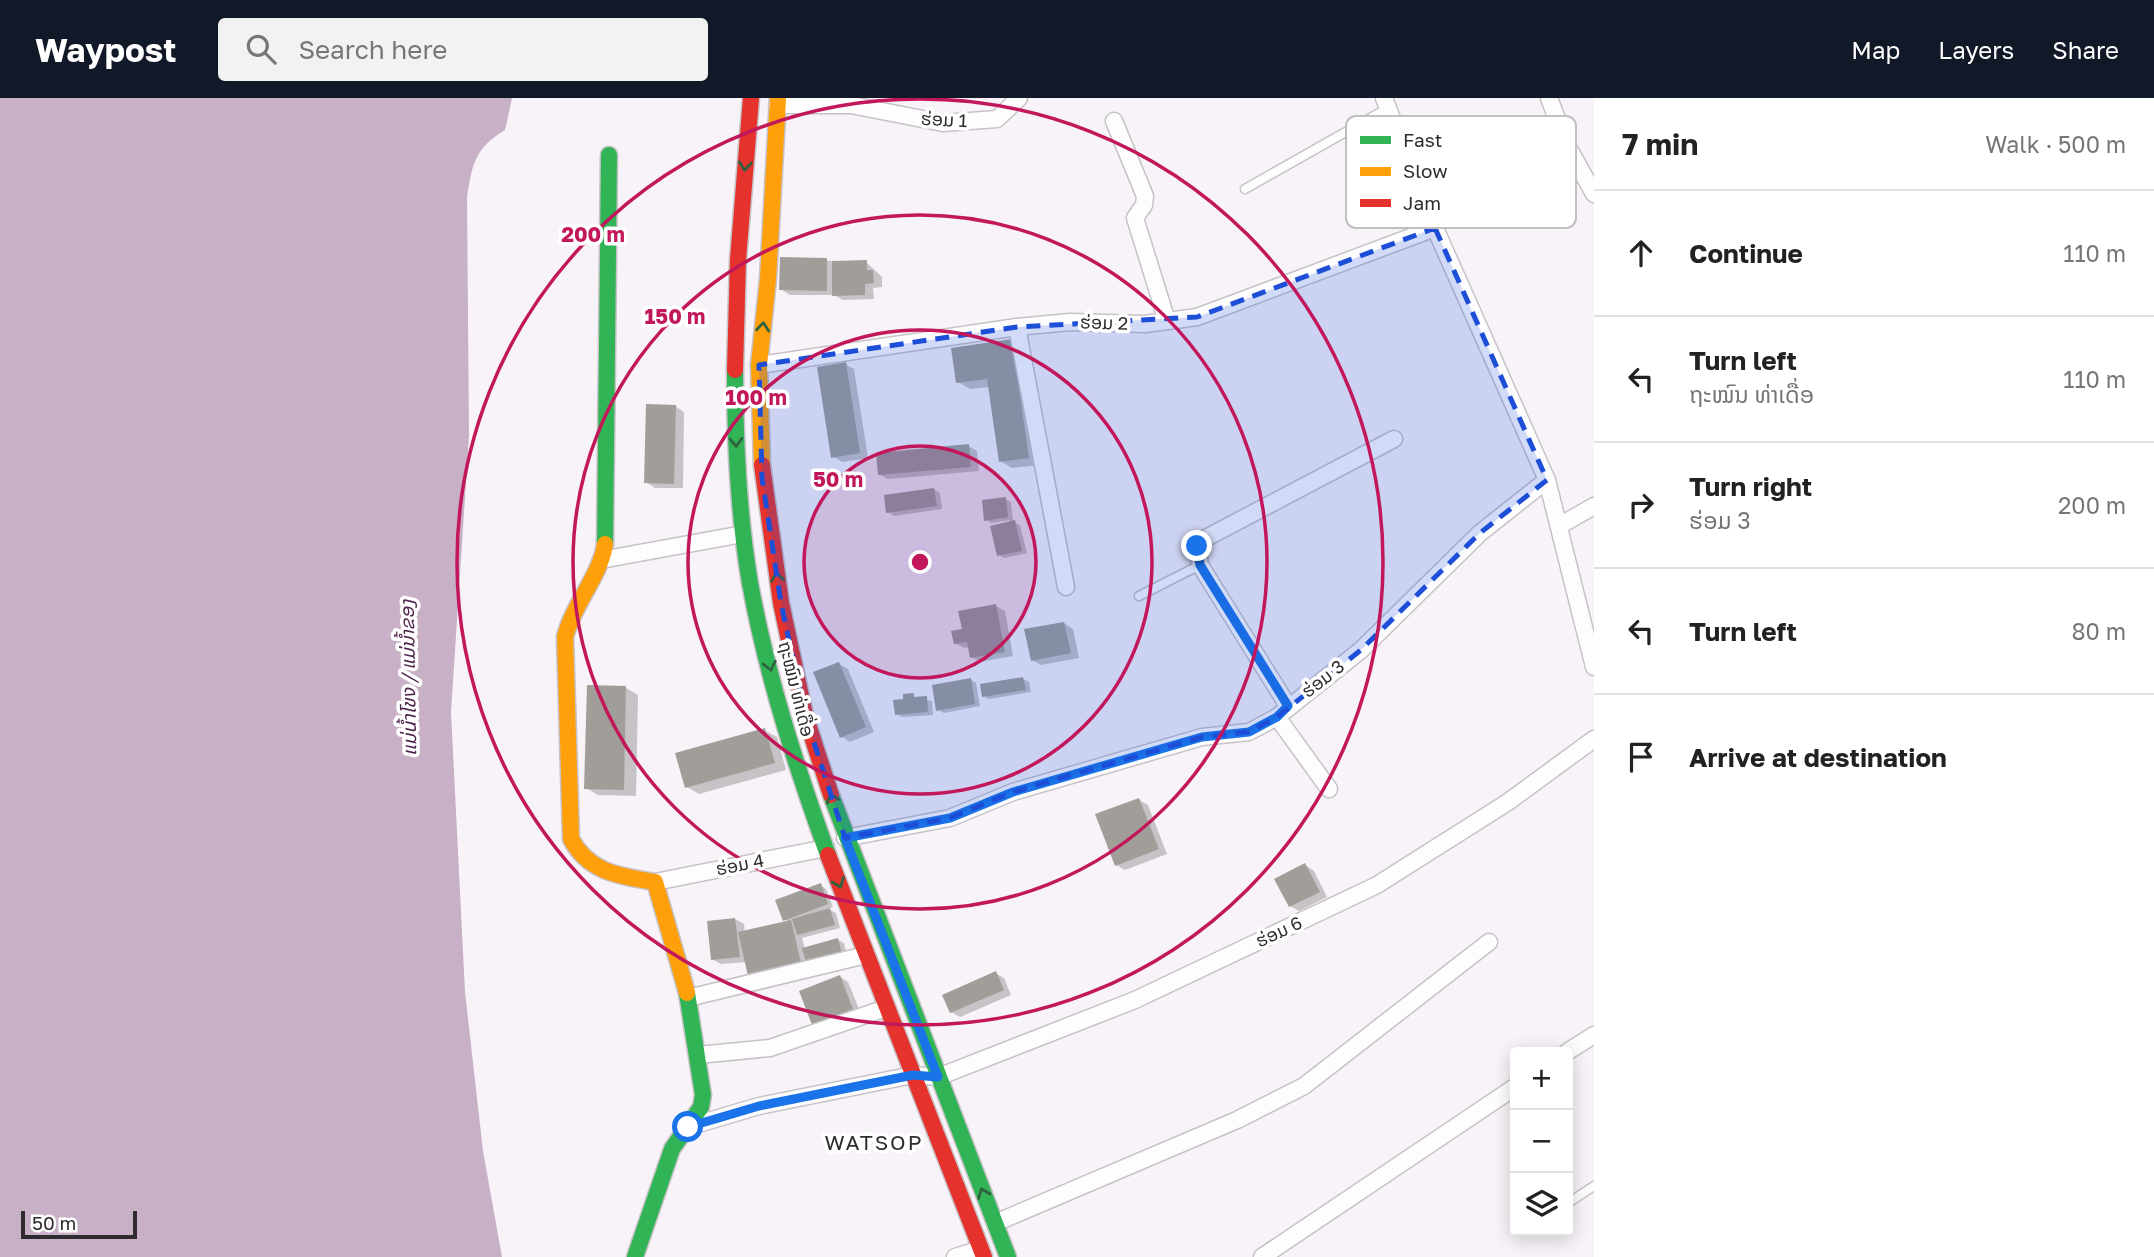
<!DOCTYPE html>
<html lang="en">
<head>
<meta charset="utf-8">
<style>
  :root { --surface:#fff; --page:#f2f2f2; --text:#222; --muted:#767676; --line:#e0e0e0; --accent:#111827 }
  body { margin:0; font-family:"Golos Text","Noto Sans Lao","Noto Sans Thai",sans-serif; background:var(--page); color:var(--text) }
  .controls { position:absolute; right:21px; bottom:21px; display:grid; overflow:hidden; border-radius:7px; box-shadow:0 4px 18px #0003 }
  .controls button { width:63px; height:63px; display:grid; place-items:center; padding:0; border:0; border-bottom:2px solid var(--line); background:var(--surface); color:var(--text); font:35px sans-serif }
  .scale { position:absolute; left:21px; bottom:18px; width:116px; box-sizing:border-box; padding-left:7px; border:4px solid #2f2b2e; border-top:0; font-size:19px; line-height:24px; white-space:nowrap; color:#2f2b2e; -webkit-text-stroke:5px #fff; paint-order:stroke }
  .stop { position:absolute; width:21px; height:21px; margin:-16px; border:5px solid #1a73e8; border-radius:50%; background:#fff }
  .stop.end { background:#1a73e8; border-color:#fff; box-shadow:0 2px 7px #0008 }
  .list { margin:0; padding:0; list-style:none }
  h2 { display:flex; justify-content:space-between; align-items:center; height:91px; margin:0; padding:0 28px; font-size:30px }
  h2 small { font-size:23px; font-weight:400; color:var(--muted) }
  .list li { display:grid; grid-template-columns:46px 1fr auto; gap:21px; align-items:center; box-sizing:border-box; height:126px; padding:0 28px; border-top:2px solid var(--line) }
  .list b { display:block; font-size:26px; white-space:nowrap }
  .list p { margin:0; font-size:23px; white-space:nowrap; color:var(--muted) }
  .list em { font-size:23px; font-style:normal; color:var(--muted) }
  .icon { flex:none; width:38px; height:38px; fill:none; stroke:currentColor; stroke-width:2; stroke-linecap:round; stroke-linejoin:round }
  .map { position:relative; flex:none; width:1594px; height:1159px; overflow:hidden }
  header { display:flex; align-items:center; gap:42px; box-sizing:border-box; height:98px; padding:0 35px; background:var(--accent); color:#fff }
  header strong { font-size:33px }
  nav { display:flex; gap:38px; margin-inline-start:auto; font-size:24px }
  .search { width:490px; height:63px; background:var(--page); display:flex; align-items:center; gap:18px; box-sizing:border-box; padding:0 24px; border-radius:7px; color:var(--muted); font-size:26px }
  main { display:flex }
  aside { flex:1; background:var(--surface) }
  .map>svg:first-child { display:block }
  .water { fill:#c8b0c6 }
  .shadow { fill:#0003 }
  .building { fill:#a19e99 }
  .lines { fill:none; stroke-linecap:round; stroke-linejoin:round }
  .lane-casing { stroke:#c6c2c6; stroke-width:11 }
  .street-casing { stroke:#c6c2c6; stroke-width:19 }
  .fast-casing { stroke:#c6c2c6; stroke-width:19 }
  .slow-casing { stroke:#c6c2c6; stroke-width:19 }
  .jam-casing { stroke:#c6c2c6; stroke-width:19 }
  .lane { stroke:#fefdfe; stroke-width:8 }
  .street { stroke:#fefdfe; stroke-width:16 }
  .fast { stroke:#30b455; stroke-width:16 }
  .slow { stroke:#ff9f0a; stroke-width:16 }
  .jam { stroke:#e5322d; stroke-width:16 }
  .oneway { stroke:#2f623e }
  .route { stroke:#1a73e8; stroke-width:9 }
  .marked { fill:#1d4ed8; fill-opacity:0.2; stroke:#1d4ed8; stroke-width:5; stroke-dasharray:14 9; stroke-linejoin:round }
  .ring { fill:none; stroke:#c2185b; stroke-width:3.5 }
  .labels { text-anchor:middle; stroke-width:7; stroke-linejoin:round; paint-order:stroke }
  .street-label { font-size:18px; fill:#2f2b2e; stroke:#fff }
  .water-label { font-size:19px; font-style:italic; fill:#4d244b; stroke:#fff }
  .quarter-label { font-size:21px; letter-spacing:2px; fill:#2f2b2e; stroke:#fff }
  .key { fill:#fff; stroke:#c1bfc0; stroke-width:2 }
  .key-label { font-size:19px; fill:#2f2b2e }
  .centre { fill:#c2185b; stroke:#fff; stroke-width:3.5 }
  .ring-label { font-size:21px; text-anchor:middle; font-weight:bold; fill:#c2185b; stroke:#fff; stroke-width:7; stroke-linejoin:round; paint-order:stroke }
</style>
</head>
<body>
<header>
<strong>Waypost</strong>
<div class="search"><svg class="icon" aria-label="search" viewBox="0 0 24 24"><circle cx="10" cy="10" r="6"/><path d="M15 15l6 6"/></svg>Search here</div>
<nav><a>Map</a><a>Layers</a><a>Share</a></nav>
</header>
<main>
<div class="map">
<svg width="1594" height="1159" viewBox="0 0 1594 1159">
  <rect width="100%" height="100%" fill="#f8f3f8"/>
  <path class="water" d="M0,0H512L505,32C475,50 472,66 467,100L469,338L451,614L465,894L483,1053L502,1159H0Z"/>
  <g class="shadow">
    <polygon points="781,161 866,164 882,179 882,189 873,190 874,201 843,202 834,197 790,197 781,191"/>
    <polygon points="1012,243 1040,367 1012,370 1000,363 990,289 970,291 958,284"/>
    <polygon points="845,266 854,271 868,360 842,364 833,358"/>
    <polygon points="675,308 684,314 683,390 655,390 646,384"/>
    <polygon points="968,348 977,353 979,373 888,381 879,376"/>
    <polygon points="934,391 940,395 942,411 894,418 888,414"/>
    <polygon points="1005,401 1011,404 1013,424 1020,427 1027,455 1004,460 999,457 1010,422 991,425 986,421"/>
    <polygon points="996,508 1005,513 1013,558 980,564 972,559 970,549 964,550 955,545 964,533"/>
    <polygon points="1064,525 1073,531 1079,560 1041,567 1032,562"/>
    <polygon points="839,566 848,571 874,634 850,644 841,638"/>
    <polygon points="970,581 976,585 980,608 944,615 938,612"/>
    <polygon points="1023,581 1029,584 1031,594 989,601 983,598"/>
    <polygon points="626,590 638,597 636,698 598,697 586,690"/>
    <polygon points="905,598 932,603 933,617 902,619 897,616"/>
    <polygon points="764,632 777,639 786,672 699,696 687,689"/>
    <polygon points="1139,702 1148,707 1167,756 1125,772 1116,767"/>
    <polygon points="1305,767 1314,773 1327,799 1299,813 1290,808"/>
    <polygon points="820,787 826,791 833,809 828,811 836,815 840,830 802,840 805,851 838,842 844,845 848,861 814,871 747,864 721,866 712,861 735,821 744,826 745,835 789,824 784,821"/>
    <polygon points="995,875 1004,880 1011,897 960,919 951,914"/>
    <polygon points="840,879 848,884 861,916 823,931 814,926"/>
  </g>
  <g class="building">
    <polygon points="780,159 827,160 827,193 779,192"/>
    <polygon points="867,162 867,172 873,172 874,185 865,186 865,197 832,198 832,163"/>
    <polygon points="1012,241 1029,360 999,364 987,281 956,285 951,250"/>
    <polygon points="846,264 860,355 831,360 817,269"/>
    <polygon points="646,306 676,307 674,386 644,385"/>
    <polygon points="969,346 971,369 878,377 876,355"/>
    <polygon points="934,390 937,408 886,415 884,397"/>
    <polygon points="1006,399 1008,419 984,423 982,402"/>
    <polygon points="1015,422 1022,453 997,458 990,428"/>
    <polygon points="996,506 1005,554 970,560 967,544 954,546 951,533 962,531 958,513"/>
    <polygon points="1064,524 1071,555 1031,563 1024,531"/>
    <polygon points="839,564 866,629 840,640 813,574"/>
    <polygon points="1023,579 1026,592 982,599 980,586"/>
    <polygon points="971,580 975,606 936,613 932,587"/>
    <polygon points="587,587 626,588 624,692 584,691"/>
    <polygon points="914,595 914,599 927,598 928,614 895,617 893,602 903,601 903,596"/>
    <polygon points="765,630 775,665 685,690 675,655"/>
    <polygon points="1139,700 1159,751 1115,768 1095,716"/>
    <polygon points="1305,765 1320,794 1289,809 1274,781"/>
    <polygon points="821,785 828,806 783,823 775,802"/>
    <polygon points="830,810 835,827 797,837 792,821"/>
    <polygon points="735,820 740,859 711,862 707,823"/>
    <polygon points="791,822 801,865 748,878 738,834"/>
    <polygon points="838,840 843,859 807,868 802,850"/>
    <polygon points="996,873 1004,892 950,915 942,897"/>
    <polygon points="840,877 853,911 812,927 799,893"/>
  </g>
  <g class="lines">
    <g class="lane-casing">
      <g id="lane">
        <polyline points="1245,91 1388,10"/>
        <polyline points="1428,108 1568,49"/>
        <polyline points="1139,498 1200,467"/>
        <polyline points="1568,1105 1594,1088"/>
      </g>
    </g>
    <g class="street-casing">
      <g id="street">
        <polyline points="1384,0 1435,130 1547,382 1594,569"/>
        <polyline points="1549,0 1568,49 1594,96"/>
        <polyline points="777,7 851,7 943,25 997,21 1019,0"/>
        <polyline points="1114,23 1145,98 1144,107 1135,120 1167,223"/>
        <polyline points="1017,229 1066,489"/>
        <polyline points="759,267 1017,229 1070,224 1145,226 1197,219 1435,130"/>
        <polyline points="1559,428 1594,408"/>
        <polyline points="601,462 743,436"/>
        <polyline points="1288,608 1200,467 1197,448 1204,441 1394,341"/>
        <polyline points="1277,619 1329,691"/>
        <polyline points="845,740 950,720 1013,694 1202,639 1249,634 1277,619 1361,552 1480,435 1547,382"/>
        <polyline points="655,784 826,750"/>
        <polyline points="688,900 866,857"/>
        <polyline points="1567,954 1594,937"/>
        <polyline points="698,957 770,950 886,910"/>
        <polyline points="688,1029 759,1008 913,977 938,979 1135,902 1377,787 1508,704 1594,641"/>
        <polyline points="995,1125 1237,1022 1304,988 1489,844"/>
        <polyline points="955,1159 981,1151"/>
        <polyline points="1262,1159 1515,989"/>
      </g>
    </g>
    <g class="fast-casing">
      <g id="fast">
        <path d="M735,272C735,343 738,415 750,485C767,579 796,668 828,757"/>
        <polyline points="605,446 609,57"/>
        <polyline points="831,697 1008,1159"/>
        <polyline points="635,1159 672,1051 701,1009 703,997 687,895"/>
      </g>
    </g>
    <g class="slow-casing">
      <g id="slow">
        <polyline points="762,367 759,267 768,181 778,0"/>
        <path d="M605,446C601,477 573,506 565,539L571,741C589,775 620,778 655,784L687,895"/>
      </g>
    </g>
    <g class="jam-casing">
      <g id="jam">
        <polyline points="735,272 738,162 751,0"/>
        <polyline points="762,367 781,505 805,617 831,697"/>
        <polyline points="828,757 984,1159"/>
      </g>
    </g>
    <use href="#lane" class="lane"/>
    <use href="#street" class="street"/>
    <use href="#fast" class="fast"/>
    <use href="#slow" class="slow"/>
    <use href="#jam" class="jam"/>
  </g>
  <defs><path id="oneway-chevron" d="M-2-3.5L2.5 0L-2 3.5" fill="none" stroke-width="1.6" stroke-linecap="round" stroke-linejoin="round" transform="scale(1.75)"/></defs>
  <g class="oneway">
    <use href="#oneway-chevron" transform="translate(745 68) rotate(95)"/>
    <use href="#oneway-chevron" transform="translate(763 229) rotate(-84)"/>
    <use href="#oneway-chevron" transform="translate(736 344) rotate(88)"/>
    <use href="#oneway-chevron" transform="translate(777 479) rotate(-99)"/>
    <use href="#oneway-chevron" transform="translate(770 568) rotate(77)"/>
    <use href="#oneway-chevron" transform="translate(832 700) rotate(-108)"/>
    <use href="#oneway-chevron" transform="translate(839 785) rotate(69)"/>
    <use href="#oneway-chevron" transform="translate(983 1095) rotate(-111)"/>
  </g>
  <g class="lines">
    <polyline class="route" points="688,1029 759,1008 913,977 938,979 845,740 950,720 1013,694 1202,639 1249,634 1277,619 1288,608 1200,467 1197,448"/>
  </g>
  <path class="marked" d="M1435,130L1547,382L1480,435L1361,552L1277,619L1249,634L1202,639L1013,694L950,720L845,740L805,617L781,505L762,380L759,267L1017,229L1197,219Z"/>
  <circle cx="920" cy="464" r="116" fill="#c2185b" fill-opacity=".12"/>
  <g class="ring">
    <circle cx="920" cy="464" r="116"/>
    <circle cx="920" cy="464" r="232"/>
    <circle cx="920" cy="464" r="347"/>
    <circle cx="920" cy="464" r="463"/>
  </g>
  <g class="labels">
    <g class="street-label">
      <text transform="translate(944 22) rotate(3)" y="6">ຮ່ອມ 1</text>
      <text transform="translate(1104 225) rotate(2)" y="6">ຮ່ອມ 2</text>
      <text transform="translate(1323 581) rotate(-38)" y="6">ຮ່ອມ 3</text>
      <text transform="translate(796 591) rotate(76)" y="6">ຖະໝົນ ທ່າເດື່ອ</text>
      <text transform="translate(740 767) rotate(-11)" y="6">ຮ່ອມ 4</text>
      <text transform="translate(1279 834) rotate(-25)" y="6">ຮ່ອມ 6</text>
    </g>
    <g class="water-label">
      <text transform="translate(408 580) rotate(-91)" y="7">แม่น้ำโขง / ແມ່ນ້ຳຂອງ</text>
    </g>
    <g class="quarter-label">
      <text x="874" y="1052">WATSOP</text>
    </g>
  </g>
  <rect x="1346" y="18" width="230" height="112" rx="10" class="key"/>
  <rect x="1360" y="38" width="31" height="8" fill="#30b455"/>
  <rect x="1360" y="69" width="31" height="9" fill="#ff9f0a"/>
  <rect x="1360" y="101" width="31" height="8" fill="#e5322d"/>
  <g class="key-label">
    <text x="1403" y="49">Fast</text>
    <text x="1403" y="80">Slow</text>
    <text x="1403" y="112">Jam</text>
  </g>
  <circle cx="920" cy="464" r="10" class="centre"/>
  <g class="ring-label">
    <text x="593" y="144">200 m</text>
    <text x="675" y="226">150 m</text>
    <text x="756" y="307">100 m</text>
    <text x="838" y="389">50 m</text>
  </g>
</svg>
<div class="controls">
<button>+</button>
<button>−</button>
<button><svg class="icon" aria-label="layers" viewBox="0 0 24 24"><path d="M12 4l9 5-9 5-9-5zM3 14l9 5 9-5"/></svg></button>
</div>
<div class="scale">50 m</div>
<div class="stop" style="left:688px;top:1029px"></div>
<div class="stop end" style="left:1197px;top:448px"></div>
</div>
<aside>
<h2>7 min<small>Walk · 500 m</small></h2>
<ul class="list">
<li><svg class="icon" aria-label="ahead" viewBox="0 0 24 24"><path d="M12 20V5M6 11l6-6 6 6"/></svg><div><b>Continue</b></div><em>110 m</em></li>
<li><svg class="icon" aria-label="left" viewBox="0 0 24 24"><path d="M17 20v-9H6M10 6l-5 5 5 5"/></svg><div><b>Turn left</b><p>ຖະໝົນ ທ່າເດື່ອ</p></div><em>110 m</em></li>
<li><svg class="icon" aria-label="right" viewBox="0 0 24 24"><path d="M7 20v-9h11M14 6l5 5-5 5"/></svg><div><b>Turn right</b><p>ຮ່ອມ 3</p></div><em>200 m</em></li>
<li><svg class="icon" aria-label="left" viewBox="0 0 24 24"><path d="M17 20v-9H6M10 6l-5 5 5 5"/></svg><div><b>Turn left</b></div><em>80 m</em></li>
<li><svg class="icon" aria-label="arrive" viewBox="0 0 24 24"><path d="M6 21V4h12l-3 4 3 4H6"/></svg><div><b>Arrive at destination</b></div></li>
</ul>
</aside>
</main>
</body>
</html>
